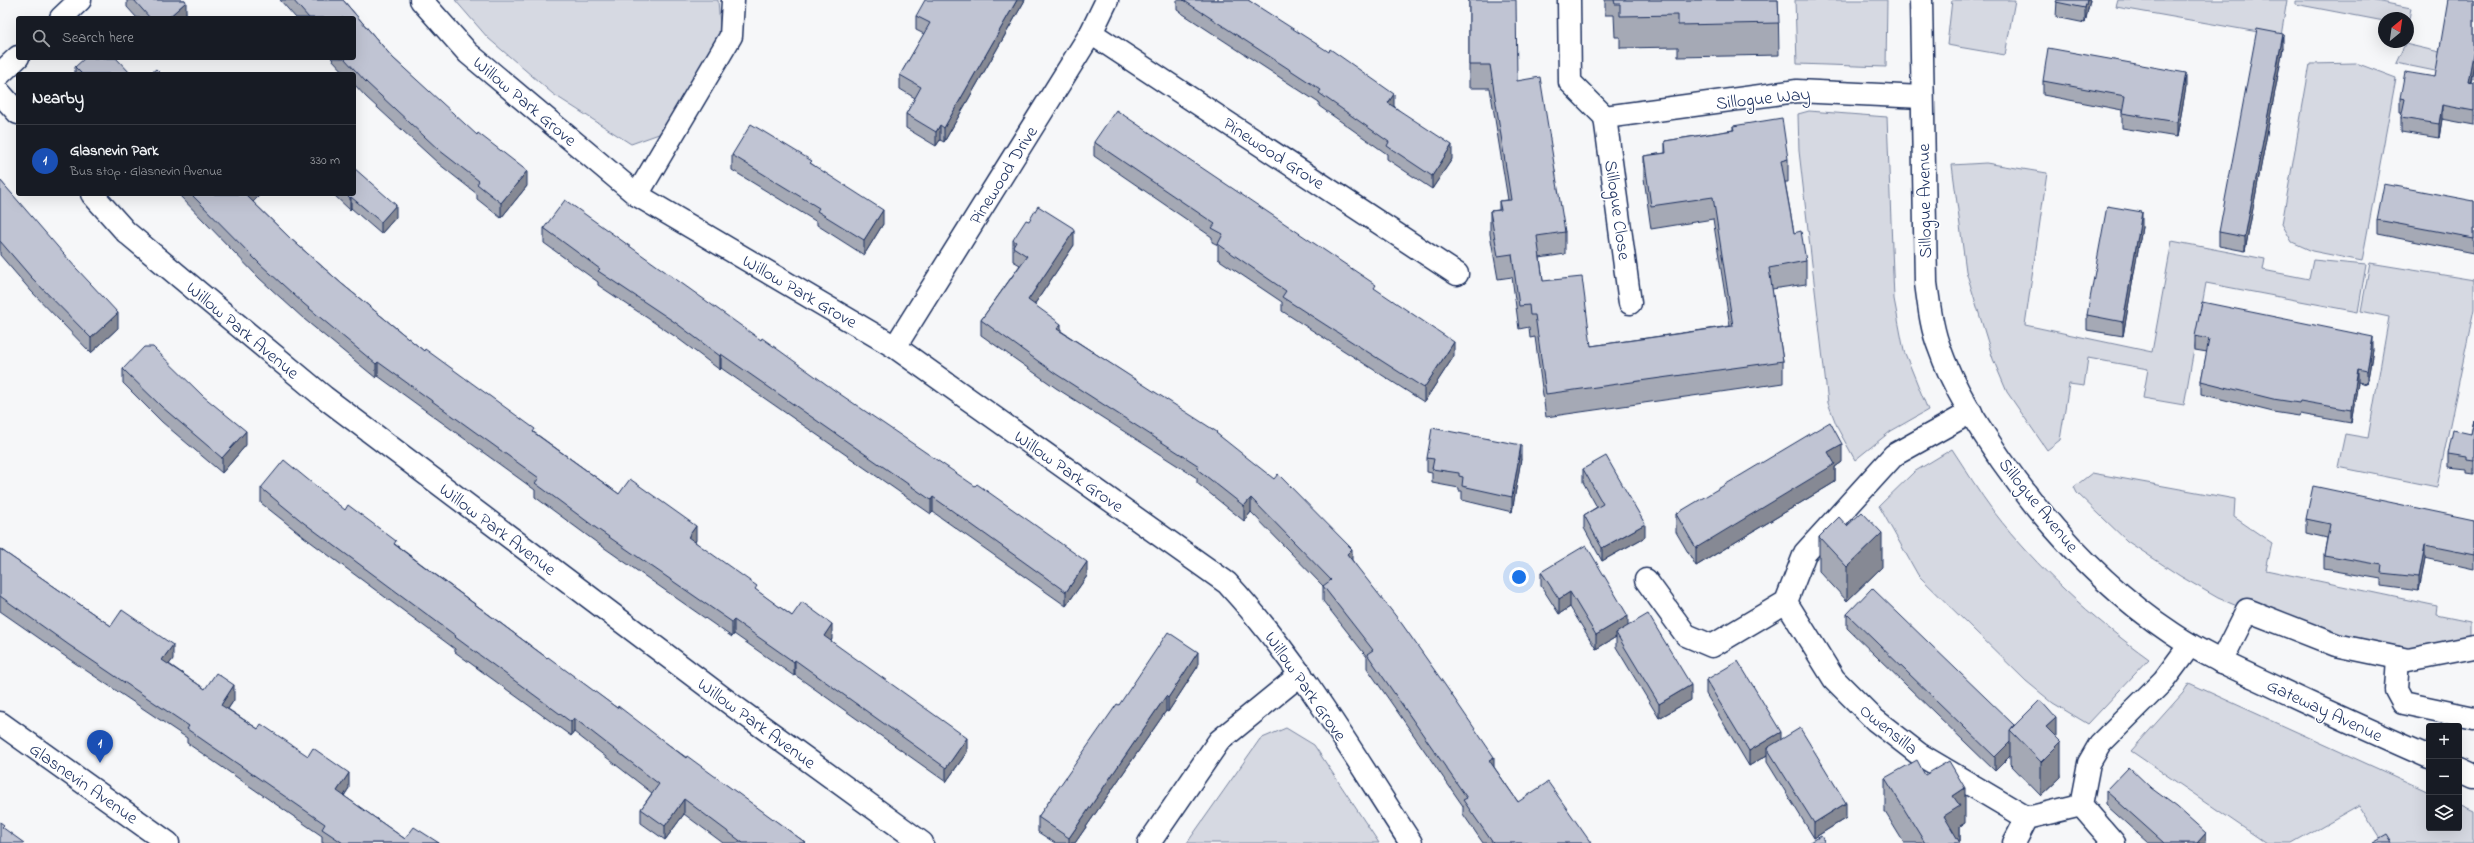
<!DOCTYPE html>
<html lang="en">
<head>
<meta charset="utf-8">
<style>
  :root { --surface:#171b24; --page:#242831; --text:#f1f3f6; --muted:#9ea1a6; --line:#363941; --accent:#db2777 }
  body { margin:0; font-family:"Indie Flower",sans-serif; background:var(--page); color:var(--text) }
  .controls { position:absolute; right:12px; bottom:12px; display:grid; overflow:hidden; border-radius:4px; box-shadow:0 4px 16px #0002 }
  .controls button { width:36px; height:36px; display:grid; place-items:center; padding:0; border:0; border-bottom:1px solid var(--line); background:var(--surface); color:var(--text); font:20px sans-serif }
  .compass { position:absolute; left:2378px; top:12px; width:36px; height:36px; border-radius:50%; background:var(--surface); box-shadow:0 4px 16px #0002; rotate:29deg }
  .you { position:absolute; left:1519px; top:577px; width:14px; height:14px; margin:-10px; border:3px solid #fff; border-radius:50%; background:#1a73e8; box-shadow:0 0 0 6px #1a73e833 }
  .badge { display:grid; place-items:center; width:26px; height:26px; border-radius:50%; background:var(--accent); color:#fff; font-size:13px; font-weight:700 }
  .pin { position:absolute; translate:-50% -33px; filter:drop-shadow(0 1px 2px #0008) }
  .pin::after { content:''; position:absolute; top:21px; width:14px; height:12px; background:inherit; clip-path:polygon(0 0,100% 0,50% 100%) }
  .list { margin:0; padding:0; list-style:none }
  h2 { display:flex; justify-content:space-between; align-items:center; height:52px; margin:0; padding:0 16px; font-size:17px }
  h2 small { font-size:13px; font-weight:400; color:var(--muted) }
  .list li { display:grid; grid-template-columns:26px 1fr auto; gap:12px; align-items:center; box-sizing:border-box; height:72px; padding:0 16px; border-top:1px solid var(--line) }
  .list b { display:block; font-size:15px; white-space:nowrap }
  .list p { margin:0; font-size:13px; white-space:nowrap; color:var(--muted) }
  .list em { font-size:13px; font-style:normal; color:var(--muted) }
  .icon { flex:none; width:22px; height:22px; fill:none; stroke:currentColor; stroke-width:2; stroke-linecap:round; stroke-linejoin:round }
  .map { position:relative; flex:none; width:2474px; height:843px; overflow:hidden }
  .search { position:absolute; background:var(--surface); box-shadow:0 4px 16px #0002; left:16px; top:16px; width:340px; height:44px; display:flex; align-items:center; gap:10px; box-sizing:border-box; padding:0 14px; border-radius:4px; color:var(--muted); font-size:15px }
  .panel { position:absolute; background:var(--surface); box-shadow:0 4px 16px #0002; left:16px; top:72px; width:340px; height:124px; border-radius:4px }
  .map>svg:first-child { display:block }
  .green { fill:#d6d9e2; stroke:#7884a0 }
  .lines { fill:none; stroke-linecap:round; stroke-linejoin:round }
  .minor-casing { stroke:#1b2f5e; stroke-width:25 }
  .secondary-casing { stroke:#1b2f5e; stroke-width:25 }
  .minor { stroke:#fff; stroke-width:22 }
  .secondary { stroke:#fff; stroke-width:22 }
  .wall { fill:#a5a9b5; stroke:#1b2f5e }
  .shaded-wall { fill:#868994; stroke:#1b2f5e }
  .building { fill:#c0c4d3; stroke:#1b2f5e }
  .labels { text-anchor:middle; stroke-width:3; stroke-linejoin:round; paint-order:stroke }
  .street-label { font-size:18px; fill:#1b2f5e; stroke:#fff }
</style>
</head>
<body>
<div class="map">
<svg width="2474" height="843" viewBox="0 0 2474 843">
  <rect width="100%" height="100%" fill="#f6f7f9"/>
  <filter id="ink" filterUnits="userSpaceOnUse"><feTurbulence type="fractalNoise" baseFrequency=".025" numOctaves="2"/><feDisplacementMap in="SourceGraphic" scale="8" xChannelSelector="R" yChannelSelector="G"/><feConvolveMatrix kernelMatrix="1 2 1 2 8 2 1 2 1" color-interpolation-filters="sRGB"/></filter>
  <g filter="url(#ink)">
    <g class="green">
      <polygon points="455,0 718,0 721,38 659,134 631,144 553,94 488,38"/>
      <polygon points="1795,0 1887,0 1886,67 1797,64"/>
      <polygon points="1952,0 2015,0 2005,55 1947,45"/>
      <polygon points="2118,0 2287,0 2281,36 2116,7"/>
      <polygon points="2295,0 2370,0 2411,8 2408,25 2408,18 2384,18 2384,21 2295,4"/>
      <polygon points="2405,44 2474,60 2474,79 2396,63"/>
      <polygon points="2356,63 2396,78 2362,261 2312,251 2292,242 2282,224 2310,64"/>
      <polygon points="1809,111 1887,117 1894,299 1904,351 1928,410 1891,431 1855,460 1838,429 1828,403 1799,151 1798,114"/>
      <polygon points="1986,163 2047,173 2025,325 2152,352 2172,241 2265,259 2263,270 2309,279 2313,260 2366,265 2358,312 2206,283 2184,405 2143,398 2148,369 2088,358 2084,386 2069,384 2060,440 2047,450 2007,392 1993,359 1966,271 1952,165"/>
      <polygon points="2370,263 2474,280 2474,309 2437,487 2338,467 2345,434 2368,438 2389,317 2361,311"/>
      <path d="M1952,449C1966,470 1979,492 1994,512C2037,568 2092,618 2149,659L2088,724L2053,703L2026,681L1918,575L1879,506L1914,472Z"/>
      <polygon points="2092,473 2235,499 2234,517 2272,543 2266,570 2437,606 2436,615 2470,622 2470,650 2407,659 2249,611 2218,598 2180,576 2127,541 2077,493 2074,487"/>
      <polygon points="2189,683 2429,792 2429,828 2459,828 2459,805 2474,812 2474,843 2383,843 2359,805 2292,843 2266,843 2131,751 2183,693"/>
      <polygon points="1286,728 1314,745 1379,843 1187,843 1260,739"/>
    </g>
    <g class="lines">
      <g class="minor-casing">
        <g id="minor">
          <path d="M421,0L468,53L637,195L895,347L1227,583C1299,661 1353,754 1411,843"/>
          <polyline points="1569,0 1570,82 1605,117"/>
          <path d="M1921,0L1926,283C1929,304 1931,327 1939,347C1953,388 1978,426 2002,461C2049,528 2105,589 2173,634C2204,655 2239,670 2273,686C2325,711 2377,734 2429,757"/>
          <polyline points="61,18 80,0"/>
          <polyline points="1091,33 1457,274"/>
          <polyline points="0,74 18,57"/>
          <polyline points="0,93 18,113"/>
          <polyline points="1605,117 1797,91 1922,97"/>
          <polyline points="1605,117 1630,303"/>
          <polyline points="92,194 126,232 324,397 735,707 922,843"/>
          <polyline points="637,195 731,36 733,0"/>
          <polyline points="895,347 1091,33 1107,0"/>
          <polyline points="1646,580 1686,635 1712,646 1786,602 1805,553 1894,455 1971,412"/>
          <polyline points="1786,602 1834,679 1875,720 1919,754 2027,818"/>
          <polyline points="2398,658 2396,690 2403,703 2474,718"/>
          <polyline points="2221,662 2247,610 2336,645 2408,660 2474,647"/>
          <polyline points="2459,770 2474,777"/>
          <polyline points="1149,843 1219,741 1301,674"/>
          <polyline points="2014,843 2027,818 2081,805"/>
          <polyline points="2114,843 2081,805 2089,763 2100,744 2164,680 2190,645"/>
        </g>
      </g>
      <g class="secondary-casing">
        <polyline id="secondary" points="0,723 168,843"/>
      </g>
      <use href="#minor" class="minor"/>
      <use href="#secondary" class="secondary"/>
    </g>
    <g class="wall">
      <polygon points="127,0 185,0 186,16 184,18 137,18 127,7"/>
      <polygon points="280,0 343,0 393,58 527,186 501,218 477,199 477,194 439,164 366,97 354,84 354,74 346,74 331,58 354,58 354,18 296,18"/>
      <polygon points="1025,0 944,142 940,140 936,146 906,128 906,114 915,98 900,89 900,75 924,34 916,30 916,16"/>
      <polygon points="1177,0 1248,0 1394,106 1452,159 1432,189 1387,159 1387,154 1319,106 1319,103 1177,10"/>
      <polygon points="1469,0 1517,81 1565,232 1565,254 1540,258 1543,281 1591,346 1730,326 1713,219 1651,229 1644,178 1644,156 1665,153 1665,141 1733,130 1733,126 1788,159 1788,182 1785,182 1794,233 1806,261 1806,284 1772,289 1783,361 1783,383 1546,417 1535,337 1530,338 1529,327 1519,329 1512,277 1498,279 1490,234 1490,211 1499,210 1499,201 1508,200 1490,88 1469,88"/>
      <polygon points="1605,0 1778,0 1779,55 1678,57 1678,47 1620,48 1620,37 1615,37 1614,15 1605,15"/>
      <polygon points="2057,0 2090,0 2085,23 2056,17"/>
      <polygon points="2474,0 2474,63 2471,83 2474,83 2474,125 2442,119 2439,138 2401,132 2401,118 2402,112 2400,112 2400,98 2435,77"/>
      <polygon points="2283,48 2245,251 2219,246 2219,232"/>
      <polygon points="75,67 131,74 75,74"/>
      <polygon points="2043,81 2186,87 2177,137 2122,128 2122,110 2043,95"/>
      <polygon points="1094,142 1376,290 1454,356 1424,402 1282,311 1282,302 1218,259 1218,245 1212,242 1212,237 1094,156"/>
      <polygon points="732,155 812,164 883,224 864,255 817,225 817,222 732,170"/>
      <polygon points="0,180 118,328 91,353 31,291 0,255"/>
      <polygon points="178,194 261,194 253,202 291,239 342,284 424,351 535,433 619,494 696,540 695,542 757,591 792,616 832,639 831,641 967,752 946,782 795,675 794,676 734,634 732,637 596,542 535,497 535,490 378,376 376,378 304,319 259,278"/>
      <polygon points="333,194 354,194 396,217 381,234 351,208 350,210"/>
      <polygon points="2474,201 2474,253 2377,234 2377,220"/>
      <polygon points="2142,227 2123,336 2087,330 2087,315"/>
      <polygon points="544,228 1087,576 1066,606 933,512 931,514 721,368 720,370 676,337 598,285 598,282 544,243"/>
      <polygon points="1013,240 1074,245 1034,305 1061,331 1217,434 1352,560 1518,802 1591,843 1483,843 1463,814 1463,806 1367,668 1367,657 1323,601 1323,586 1251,512 1244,521 1197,483 1197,478 1056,388 981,335 981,320 1020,265 1013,261"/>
      <polygon points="2195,336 2373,350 2367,384 2358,382 2351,423 2300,414 2299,416 2273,412 2201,394 2201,381 2207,352 2195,350"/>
      <polygon points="123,369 246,445 222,473 162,422 123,383"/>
      <polygon points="2474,420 2474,474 2467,473 2467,469 2448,467 2448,454 2471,434"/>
      <polygon points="1427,458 1521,459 1512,512 1462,500 1462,491 1459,491 1459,488 1432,483 1432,473 1427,472"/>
      <polygon points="1842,462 1835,467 1835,482 1696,566 1676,532 1676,514"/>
      <polygon points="1583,469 1645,537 1602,561 1584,528 1584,515 1597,507 1583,482"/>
      <polygon points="261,488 345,510 396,545 547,658 806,843 723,843 684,814 665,840 641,823 641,809 652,793 574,732 571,736 455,652 455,649 304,537 261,503"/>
      <polygon points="2306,519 2474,520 2474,569 2425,558 2419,591 2381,586 2381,579 2324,569 2324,555 2327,538 2306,533"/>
      <polygon points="1819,537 1882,567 1847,601 1819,571"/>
      <polygon points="0,549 111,626 173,659 169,664 205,689 234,700 228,709 258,729 349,788 344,796 405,839 439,843 322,843 322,836 187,743 187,738 69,659 0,611"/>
      <polygon points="1541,572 1628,626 1691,700 1659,718 1616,647 1616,637 1596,649 1570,607 1559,614 1541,586"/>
      <polygon points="1847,614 2014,725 2056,737 2061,777 2041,796 2010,764 2010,756 1995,771 1847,628"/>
      <polygon points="1198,666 1168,712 1166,711 1075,843 1055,843 1038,832 1038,817 1119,705"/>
      <polygon points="1706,680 1781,740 1846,818 1814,838 1767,762 1767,755 1749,766 1706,694"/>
      <polygon points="1925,775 1965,823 1960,826 1960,841 1959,841 1960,843 1904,843 1885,812 1885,778"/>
      <polygon points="2106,791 2206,843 2148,843 2106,805"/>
    </g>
    <g class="shaded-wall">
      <polygon points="1017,0 1025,0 944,142 944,128"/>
      <polygon points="2087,0 2090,0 2085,23 2085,8"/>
      <polygon points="186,2 186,16 184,18 168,18"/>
      <polygon points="2283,34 2283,48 2245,251 2245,237"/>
      <polygon points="2474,49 2474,63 2468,96 2468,82"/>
      <polygon points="2186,73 2186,87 2177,137 2177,122"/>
      <polygon points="1394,94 1394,108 1388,103"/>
      <polygon points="2442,105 2442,119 2439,138 2439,124"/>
      <polygon points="940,125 940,140 936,146 936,132"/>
      <polygon points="1452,145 1452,159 1432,189 1432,176"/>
      <polygon points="527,171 527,186 501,218 501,203"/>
      <polygon points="247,194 261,194 246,209 246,195"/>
      <polygon points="351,197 351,208 350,210 350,198"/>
      <polygon points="396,205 396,217 381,234 381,222"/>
      <polygon points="883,210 883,224 864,255 864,240"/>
      <polygon points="2142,212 2142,227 2123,336 2123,322"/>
      <polygon points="1074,231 1074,245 1028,314 1028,300"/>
      <polygon points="118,313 118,328 91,353 91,338"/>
      <polygon points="1061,324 1061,338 1057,329"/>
      <polygon points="2373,337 2373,350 2367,384 2367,371"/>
      <polygon points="1454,342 1454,356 1424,402 1424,388"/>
      <polygon points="721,354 721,368 720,370 720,356"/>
      <polygon points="378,362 378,376 376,378 376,364"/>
      <polygon points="2358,369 2358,382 2351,423 2351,410"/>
      <polygon points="246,431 246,445 222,473 222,458"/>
      <polygon points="1842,444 1842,462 1835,467 1835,482 1696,566 1696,548 1828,452"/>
      <polygon points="1521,445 1521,459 1512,512 1512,497"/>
      <polygon points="933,497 933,512 931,514 931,500"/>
      <polygon points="1251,498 1251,512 1244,521 1244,506"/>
      <polygon points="1645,524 1645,537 1602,561 1602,548"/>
      <polygon points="696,526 696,540 688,552 688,537"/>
      <polygon points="1882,533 1882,567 1847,601 1847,567"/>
      <polygon points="2425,545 2425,558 2419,591 2419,577"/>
      <polygon points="1352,549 1352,563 1347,554"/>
      <polygon points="1087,562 1087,576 1066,606 1066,592"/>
      <polygon points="1570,592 1570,607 1559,614 1559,599"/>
      <polygon points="1628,616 1628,630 1616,633 1616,637 1596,649 1596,635"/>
      <polygon points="734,620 734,634 732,637 732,622"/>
      <polygon points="832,624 832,639 824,650 824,636"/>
      <polygon points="173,645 173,659 162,674 162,660"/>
      <polygon points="1198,652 1198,666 1168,712 1168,698"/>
      <polygon points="795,660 795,675 794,676 794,662"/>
      <polygon points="234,685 234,700 221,719 221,705"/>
      <polygon points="1691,685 1691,700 1659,718 1659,704"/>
      <polygon points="1166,696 1166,711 1075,843 1069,843 1069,838"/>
      <polygon points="574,718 574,732 571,736 571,722"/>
      <polygon points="2056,718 2056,747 2061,742 2061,777 2041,796 2041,762 2046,727"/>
      <polygon points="1781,732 1781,747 1767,748 1767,755 1749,766 1749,751"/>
      <polygon points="967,738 967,752 946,782 946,768"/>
      <polygon points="2010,742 2010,756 1995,771 1995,757"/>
      <polygon points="1494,757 1494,771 1489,760"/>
      <polygon points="349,773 349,788 337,806 337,791"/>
      <polygon points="1965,788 1965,823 1960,826 1960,841 1955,843 1944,816 1953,796"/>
      <polygon points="684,799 684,814 665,840 665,826"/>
      <polygon points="1846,803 1846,818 1814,838 1814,823"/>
      <polygon points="2206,833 2206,843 2197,843"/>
    </g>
    <g class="building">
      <polygon points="134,0 185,0 186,2 168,18 150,18"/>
      <polygon points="293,0 343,0 393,58 477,135 478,133 527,171 501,203 477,184 479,181 439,150 366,82 344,58 354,58 354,18 309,18"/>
      <polygon points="925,0 1017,0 944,128 940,125 936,132 906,114 921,87 900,75 930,23 916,16"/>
      <polygon points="1183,0 1248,0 1329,52 1330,49 1394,94 1388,103 1452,145 1432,176 1387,146 1389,142 1319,93 1321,90"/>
      <polygon points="1469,0 1516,0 1517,81 1540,77 1565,232 1537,236 1543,281 1582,277 1591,346 1733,326 1713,197 1651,206 1644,156 1666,153 1665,141 1734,130 1733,126 1782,118 1788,159 1781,161 1794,233 1801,231 1806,261 1769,268 1783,361 1546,394 1535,315 1530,315 1529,305 1519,306 1512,254 1498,256 1490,211 1501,210 1499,201 1511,200 1490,65 1469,65"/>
      <polygon points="1614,0 1778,0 1779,23 1678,25 1678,15 1620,16 1620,4 1615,4"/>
      <polygon points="2057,0 2087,0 2085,8 2056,2"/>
      <polygon points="2448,0 2474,0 2474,49 2468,82 2474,83 2474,111 2442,105 2439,124 2401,118 2405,99 2400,98 2405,72 2435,77"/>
      <polygon points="2257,29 2283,34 2245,237 2219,232"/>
      <polygon points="2048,48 2186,73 2177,122 2122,113 2125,96 2043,81"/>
      <polygon points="85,58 116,58 131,74 82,74 75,67"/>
      <polygon points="156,69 161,74 150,74"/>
      <polygon points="1116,110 1376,285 1374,288 1454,342 1424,388 1282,297 1286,291 1218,244 1223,234 1212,228 1215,224 1094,142"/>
      <polygon points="751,124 812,161 810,163 883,210 864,240 817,211 819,208 732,155"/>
      <polygon points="354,168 396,205 381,222 351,197 350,198 346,194 354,194"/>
      <polygon points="0,180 76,268 118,313 91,338 31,277 0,241"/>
      <polygon points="2384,184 2474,201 2474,238 2377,220"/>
      <polygon points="191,194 247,194 246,195 291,239 342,284 424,351 425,349 535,429 533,432 619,494 630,479 696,526 688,537 757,586 755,589 792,616 802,602 832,624 824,636 967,738 946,768 795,660 794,662 734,620 732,622 596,528 535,483 539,478 378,362 376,364 304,304 259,263"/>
      <polygon points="565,200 761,340 762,338 837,392 975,486 977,484 1087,562 1066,592 933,497 931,500 721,354 720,356 676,323 598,271 600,269 544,228"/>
      <polygon points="1038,206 1073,228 1074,231 1028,300 1061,324 1057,329 1217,432 1216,433 1274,479 1278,474 1352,549 1347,554 1402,624 1445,685 1494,757 1489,760 1518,802 1548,782 1591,843 1493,843 1463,800 1467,798 1367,654 1373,650 1323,586 1331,580 1251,498 1244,506 1197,469 1199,466 1056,374 981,320 1027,256 1013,247 1016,242 1013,240 1026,220 1029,221"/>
      <polygon points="2107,206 2142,212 2123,322 2087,315"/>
      <polygon points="2202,302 2373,337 2367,371 2358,369 2351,410 2300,401 2299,403 2273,399 2201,381 2209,339 2195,336"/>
      <polygon points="144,347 153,347 203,396 246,431 222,458 162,407 123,369"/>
      <polygon points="2474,420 2474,461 2467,460 2467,457 2448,454 2453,430 2471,434"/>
      <polygon points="1830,422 1842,444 1828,452 1835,464 1696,548 1676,514"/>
      <polygon points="1432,428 1521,445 1512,497 1462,486 1463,477 1459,476 1459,473 1432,469 1434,459 1427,458"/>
      <polygon points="1606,456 1645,524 1602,548 1584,515 1603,504 1583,469"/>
      <polygon points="284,460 345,510 348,505 396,541 394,544 547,658 548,657 617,708 618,706 686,758 687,756 806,843 743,843 684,799 665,826 641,809 659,784 574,718 571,722 455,637 456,636 304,523 261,488"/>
      <polygon points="2313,486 2474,520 2474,555 2425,545 2419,577 2381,573 2382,565 2324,555 2330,524 2306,519"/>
      <polygon points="1862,512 1882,533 1847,567 1819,537 1839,517 1847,526"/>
      <polygon points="1586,545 1628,616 1596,635 1570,592 1559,599 1541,572"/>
      <polygon points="0,549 111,626 122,610 173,645 162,660 205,689 216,673 234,685 221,705 258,729 261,724 308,756 313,748 349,773 337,791 405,839 414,827 439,843 343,843 322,829 325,824 187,729 189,726 69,645 0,596"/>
      <polygon points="1872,588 2014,725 2010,730 2010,742 1995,757 1847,614"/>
      <polygon points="1648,614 1691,685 1659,704 1616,633"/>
      <polygon points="1168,632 1198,652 1168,698 1166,696 1069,838 1038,817 1117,704 1119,705"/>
      <polygon points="1738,661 1781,732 1749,751 1706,680"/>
      <polygon points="2040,700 2056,718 2046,727 2061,742 2041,762 2010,730"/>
      <polygon points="1800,728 1846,803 1814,823 1767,748"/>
      <polygon points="1917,760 1925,775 1949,761 1965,788 1953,796 1960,806 1944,816 1960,843 1925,843 1885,778"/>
      <polygon points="2129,767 2151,788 2177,807 2206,833 2197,843 2164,843 2106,791"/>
      <polygon points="0,822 4,825 2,827 24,843 0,843"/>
      <polygon points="2387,835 2392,843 2373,843"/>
      <polygon points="1821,836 1825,843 1809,843"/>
    </g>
  </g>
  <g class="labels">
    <g class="street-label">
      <text transform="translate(1763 98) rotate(-6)" y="6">Sillogue Way</text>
      <text transform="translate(525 101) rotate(40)" y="6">Willow Park Grove</text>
      <text transform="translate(1274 153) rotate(33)" y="6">Pinewood Grove</text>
      <text transform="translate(1003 175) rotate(-58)" y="6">Pinewood Drive</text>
      <text transform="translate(1924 201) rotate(-91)" y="6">Sillogue Avenue</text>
      <text transform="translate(1618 210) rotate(82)" y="6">Sillogue Close</text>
      <text transform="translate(800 291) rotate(30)" y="6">Willow Park Grove</text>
      <text transform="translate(243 330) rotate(40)" y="6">Willow Park Avenue</text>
      <text transform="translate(1069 471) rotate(35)" y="6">Willow Park Grove</text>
      <text transform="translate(2039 505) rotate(51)" y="6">Sillogue Avenue</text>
      <text transform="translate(498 529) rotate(37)" y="6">Willow Park Avenue</text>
      <text transform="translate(1306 686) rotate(55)" y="6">Willow Park Grove</text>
      <text transform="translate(2325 710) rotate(25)" y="6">Gateway Avenue</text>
      <text transform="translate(757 723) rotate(36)" y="6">Willow Park Avenue</text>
      <text transform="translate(1889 729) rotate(39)" y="6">Owensilla</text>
      <text transform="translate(84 783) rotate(35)" y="6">Glasnevin Avenue</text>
    </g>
  </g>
</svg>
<div class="controls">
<button>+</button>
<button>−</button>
<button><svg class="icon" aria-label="layers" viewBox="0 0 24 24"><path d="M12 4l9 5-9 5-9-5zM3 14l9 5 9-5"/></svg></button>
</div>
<svg class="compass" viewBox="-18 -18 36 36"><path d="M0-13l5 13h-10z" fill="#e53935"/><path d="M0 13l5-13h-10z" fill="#9ea1a6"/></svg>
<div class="you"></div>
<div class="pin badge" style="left:100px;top:763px;background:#1a4fb4">1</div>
<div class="search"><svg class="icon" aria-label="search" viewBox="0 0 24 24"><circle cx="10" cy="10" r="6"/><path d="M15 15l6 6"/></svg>Search here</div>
<section class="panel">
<h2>Nearby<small></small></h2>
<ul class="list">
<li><span class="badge" style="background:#1a4fb4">1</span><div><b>Glasnevin Park</b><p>Bus stop · Glasnevin Avenue</p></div><em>330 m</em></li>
</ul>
</section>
</div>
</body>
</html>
